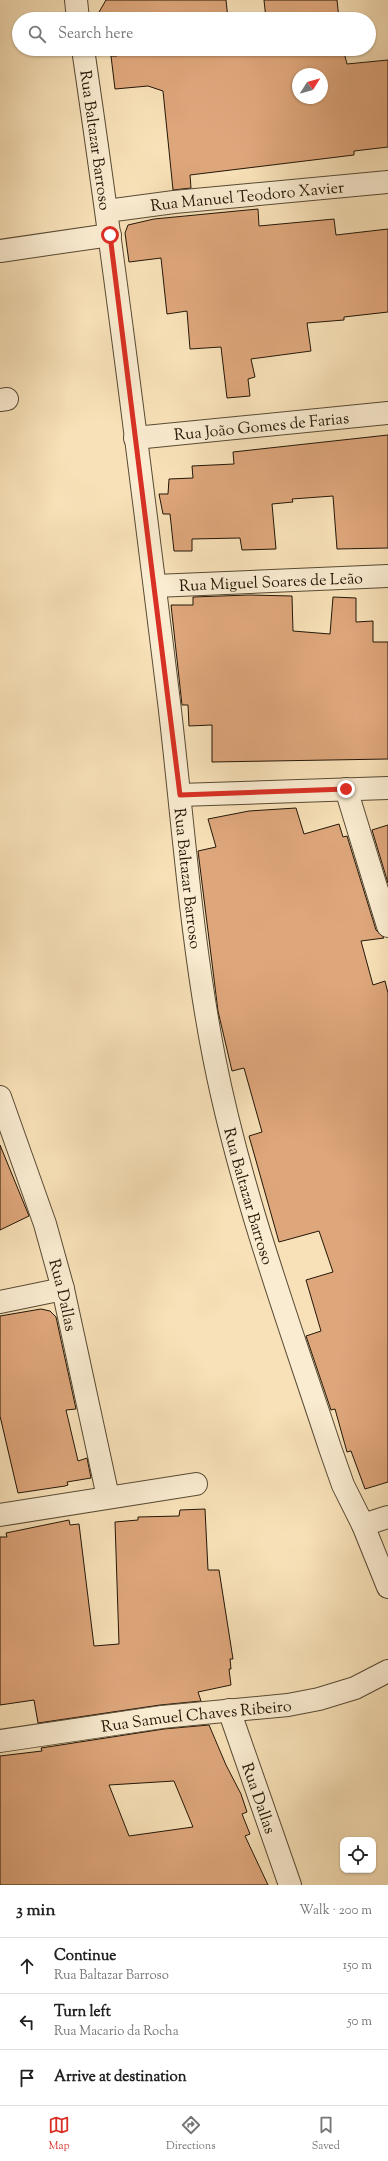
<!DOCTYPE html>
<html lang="en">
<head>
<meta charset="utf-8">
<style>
  :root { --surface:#fff; --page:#f2f2f2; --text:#222; --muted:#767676; --line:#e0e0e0; --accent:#d93025 }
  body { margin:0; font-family:"Sorts Mill Goudy",serif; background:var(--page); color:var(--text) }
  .controls { position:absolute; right:12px; bottom:12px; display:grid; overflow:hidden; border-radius:8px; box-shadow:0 1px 3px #0004 }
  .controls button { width:36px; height:36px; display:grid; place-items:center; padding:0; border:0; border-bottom:1px solid var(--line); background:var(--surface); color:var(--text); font:20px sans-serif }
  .compass { position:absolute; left:292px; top:68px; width:36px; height:36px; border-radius:50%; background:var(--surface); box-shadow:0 1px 3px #0004; rotate:53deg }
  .stop { position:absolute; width:12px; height:12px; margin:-9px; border:3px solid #d93025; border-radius:50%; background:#fff }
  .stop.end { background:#d93025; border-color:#fff; box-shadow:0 1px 4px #0008 }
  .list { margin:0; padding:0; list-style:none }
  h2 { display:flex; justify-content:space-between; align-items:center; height:52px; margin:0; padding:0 16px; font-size:17px }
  h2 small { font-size:13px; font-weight:400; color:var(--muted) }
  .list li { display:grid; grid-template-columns:26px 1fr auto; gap:12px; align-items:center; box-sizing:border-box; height:56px; padding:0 16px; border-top:1px solid var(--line) }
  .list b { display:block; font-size:15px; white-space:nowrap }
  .list p { margin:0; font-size:13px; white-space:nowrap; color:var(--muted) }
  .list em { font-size:13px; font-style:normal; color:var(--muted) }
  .icon { flex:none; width:22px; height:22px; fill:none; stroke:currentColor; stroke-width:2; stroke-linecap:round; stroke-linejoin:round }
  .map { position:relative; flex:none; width:388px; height:1885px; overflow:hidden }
  .search { position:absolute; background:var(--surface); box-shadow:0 1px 3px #0004; left:12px; right:12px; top:12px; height:44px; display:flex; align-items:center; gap:10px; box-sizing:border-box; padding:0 14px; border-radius:22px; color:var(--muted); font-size:15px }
  .sheet { height:220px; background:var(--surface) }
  nav { display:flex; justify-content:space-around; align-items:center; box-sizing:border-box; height:56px; border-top:1px solid var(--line); background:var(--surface); font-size:11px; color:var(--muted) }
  nav a { display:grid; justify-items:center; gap:2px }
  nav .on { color:var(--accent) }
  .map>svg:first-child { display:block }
  .building { fill:#dea67b; stroke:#231708; fill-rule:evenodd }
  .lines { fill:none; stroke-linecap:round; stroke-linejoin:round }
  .minor-casing { stroke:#584a34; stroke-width:24 }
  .minor { stroke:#faecd1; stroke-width:22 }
  .route { stroke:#d93025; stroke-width:5 }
  .labels { text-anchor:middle; stroke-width:4; stroke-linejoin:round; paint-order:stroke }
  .street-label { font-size:16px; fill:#231708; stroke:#faecd1 }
</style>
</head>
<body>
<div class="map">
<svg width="388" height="1885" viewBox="0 0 388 1885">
  <rect width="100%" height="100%" fill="#f8e1b8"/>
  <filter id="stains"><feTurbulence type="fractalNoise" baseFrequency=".005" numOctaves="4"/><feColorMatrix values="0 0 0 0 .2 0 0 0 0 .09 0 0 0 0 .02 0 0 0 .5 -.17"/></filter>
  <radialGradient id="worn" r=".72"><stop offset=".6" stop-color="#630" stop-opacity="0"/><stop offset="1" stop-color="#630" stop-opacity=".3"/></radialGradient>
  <g class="building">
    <polygon points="106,0 226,0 228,19 95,19"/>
    <polygon points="264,0 337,0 339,19 266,19"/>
    <path d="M116,49H343L347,64L388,60V147L354,151V155L190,175L191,188L173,190L163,91L148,86L115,89L111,56H117ZM298,74H322V98H298Z"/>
    <polygon points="258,209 259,226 334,219 336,235 388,229 388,312 344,317 344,320 307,323 311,351 251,359 255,377 248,379 250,396 227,398 221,347 190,349 187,311 167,314 161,258 129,262 125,233 128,225 154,219"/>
    <polygon points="388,435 388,548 337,549 333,496 292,499 293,502 272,504 276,549 242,550 240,538 192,539 192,551 174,551 170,514 163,514 159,494 168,494 169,479 193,478 192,466 234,464 233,452"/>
    <polygon points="249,595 292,596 293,631 330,634 333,597 356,598 356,622 373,621 373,642 388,642 388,759 212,762 212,725 189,726 188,705 182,705 171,605 193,605 193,597"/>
    <polygon points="296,808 304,834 339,824 343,837 347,836 376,930 384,938 361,941 373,985 385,981 388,993 388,1482 365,1489 351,1451 347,1452 335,1409 331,1410 306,1336 321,1331 306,1280 333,1272 319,1231 279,1242 249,1136 262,1132 244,1068 232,1071 218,1011 198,851 216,847 208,819 249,811"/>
    <polygon points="388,825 388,883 372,830"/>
    <polygon points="0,1145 29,1216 0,1230"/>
    <polygon points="41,1309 50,1311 56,1317 76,1409 66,1410 78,1461 87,1458 91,1478 67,1482 68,1485 65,1486 18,1493 0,1416 0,1316"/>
    <polygon points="205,1509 208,1570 219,1570 233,1659 230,1659 231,1669 229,1669 231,1685 198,1692 201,1701 160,1705 38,1723 34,1700 0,1705 0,1537 7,1537 6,1533 69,1520 70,1525 79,1524 94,1646 119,1644 115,1522 138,1520 138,1517 179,1516 180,1510"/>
    <path d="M209,1725L226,1765L241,1794L247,1812L242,1814L250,1834L245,1836L268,1885H0V1756L42,1751L41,1748L164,1729ZM174,1781L193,1827L129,1836L109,1785Z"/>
  </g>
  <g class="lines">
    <g class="minor-casing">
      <g id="minor">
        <polyline points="76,0 78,19"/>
        <path id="s1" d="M83,49C115,266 142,484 169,702C183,820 191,940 214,1057C240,1190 288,1320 330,1448L343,1485L363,1525L388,1587"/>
        <path id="s2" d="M107,211L174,202L388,182"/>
        <polyline points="0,251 110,235"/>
        <polyline points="0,400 7,399"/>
        <path id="s3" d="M135,438L388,413"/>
        <path id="s4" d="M155,586L388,576"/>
        <polyline points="346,789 388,926"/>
        <polyline points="180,795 388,788"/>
        <path id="s5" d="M0,1097L45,1224L63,1289L108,1497"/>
        <polyline points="0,1302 63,1289"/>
        <polyline points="0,1515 196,1484"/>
        <polyline points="363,1525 388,1517"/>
        <path id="s6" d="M229,1710L290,1885"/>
        <path id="s7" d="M0,1741L162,1717L288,1705L319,1699L355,1688L388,1671"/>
      </g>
    </g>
    <use href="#minor" class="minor"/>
  </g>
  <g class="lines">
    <polyline class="route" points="110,235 180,795 346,789"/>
  </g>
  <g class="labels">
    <g class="street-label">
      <text dy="6" stroke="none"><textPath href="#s1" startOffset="92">Rua Baltazar Barroso</textPath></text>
      <text dy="6" stroke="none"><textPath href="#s2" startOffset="141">Rua Manuel Teodoro Xavier</textPath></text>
      <text dy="6" stroke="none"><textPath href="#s3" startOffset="127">Rua João Gomes de Farias</textPath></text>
      <text dy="6" stroke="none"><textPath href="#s4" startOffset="116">Rua Miguel Soares de Leão</textPath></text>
      <text dy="6" stroke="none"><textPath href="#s1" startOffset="836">Rua Baltazar Barroso</textPath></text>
      <text dy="6" stroke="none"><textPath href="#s1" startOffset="1160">Rua Baltazar Barroso</textPath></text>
      <text dy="6" stroke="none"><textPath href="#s5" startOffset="208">Rua Dallas</textPath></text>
      <text dy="6" stroke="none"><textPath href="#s7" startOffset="198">Rua Samuel Chaves Ribeiro</textPath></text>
      <text dy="6" stroke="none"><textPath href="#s6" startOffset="93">Rua Dallas</textPath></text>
    </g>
  </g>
  <rect width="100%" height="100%" filter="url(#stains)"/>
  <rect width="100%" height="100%" fill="url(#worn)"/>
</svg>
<div class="controls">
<button><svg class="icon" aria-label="locate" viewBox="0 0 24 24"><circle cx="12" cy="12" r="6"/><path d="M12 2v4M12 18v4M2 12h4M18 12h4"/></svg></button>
</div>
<svg class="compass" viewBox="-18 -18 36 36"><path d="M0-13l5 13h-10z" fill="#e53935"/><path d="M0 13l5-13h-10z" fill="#767676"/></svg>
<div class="stop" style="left:110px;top:235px"></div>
<div class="stop end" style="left:346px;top:789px"></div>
<div class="search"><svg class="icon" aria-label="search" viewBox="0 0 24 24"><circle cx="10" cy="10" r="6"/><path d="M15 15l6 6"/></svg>Search here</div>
</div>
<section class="sheet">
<h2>3 min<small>Walk · 200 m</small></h2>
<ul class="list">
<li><svg class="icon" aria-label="ahead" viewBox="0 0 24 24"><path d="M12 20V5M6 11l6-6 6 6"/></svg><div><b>Continue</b><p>Rua Baltazar Barroso</p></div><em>150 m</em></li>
<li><svg class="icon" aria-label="left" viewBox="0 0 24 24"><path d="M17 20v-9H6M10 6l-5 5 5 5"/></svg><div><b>Turn left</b><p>Rua Macario da Rocha</p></div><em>50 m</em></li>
<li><svg class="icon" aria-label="arrive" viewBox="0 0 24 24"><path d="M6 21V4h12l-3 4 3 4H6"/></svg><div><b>Arrive at destination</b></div></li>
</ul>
</section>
<nav>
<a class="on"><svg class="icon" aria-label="map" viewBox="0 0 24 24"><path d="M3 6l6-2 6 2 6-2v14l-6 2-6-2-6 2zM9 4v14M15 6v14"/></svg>Map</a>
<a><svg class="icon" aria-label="directions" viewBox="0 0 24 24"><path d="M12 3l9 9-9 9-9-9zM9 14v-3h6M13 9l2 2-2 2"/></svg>Directions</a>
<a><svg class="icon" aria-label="saved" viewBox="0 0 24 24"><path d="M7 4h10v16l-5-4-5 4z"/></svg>Saved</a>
</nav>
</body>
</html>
